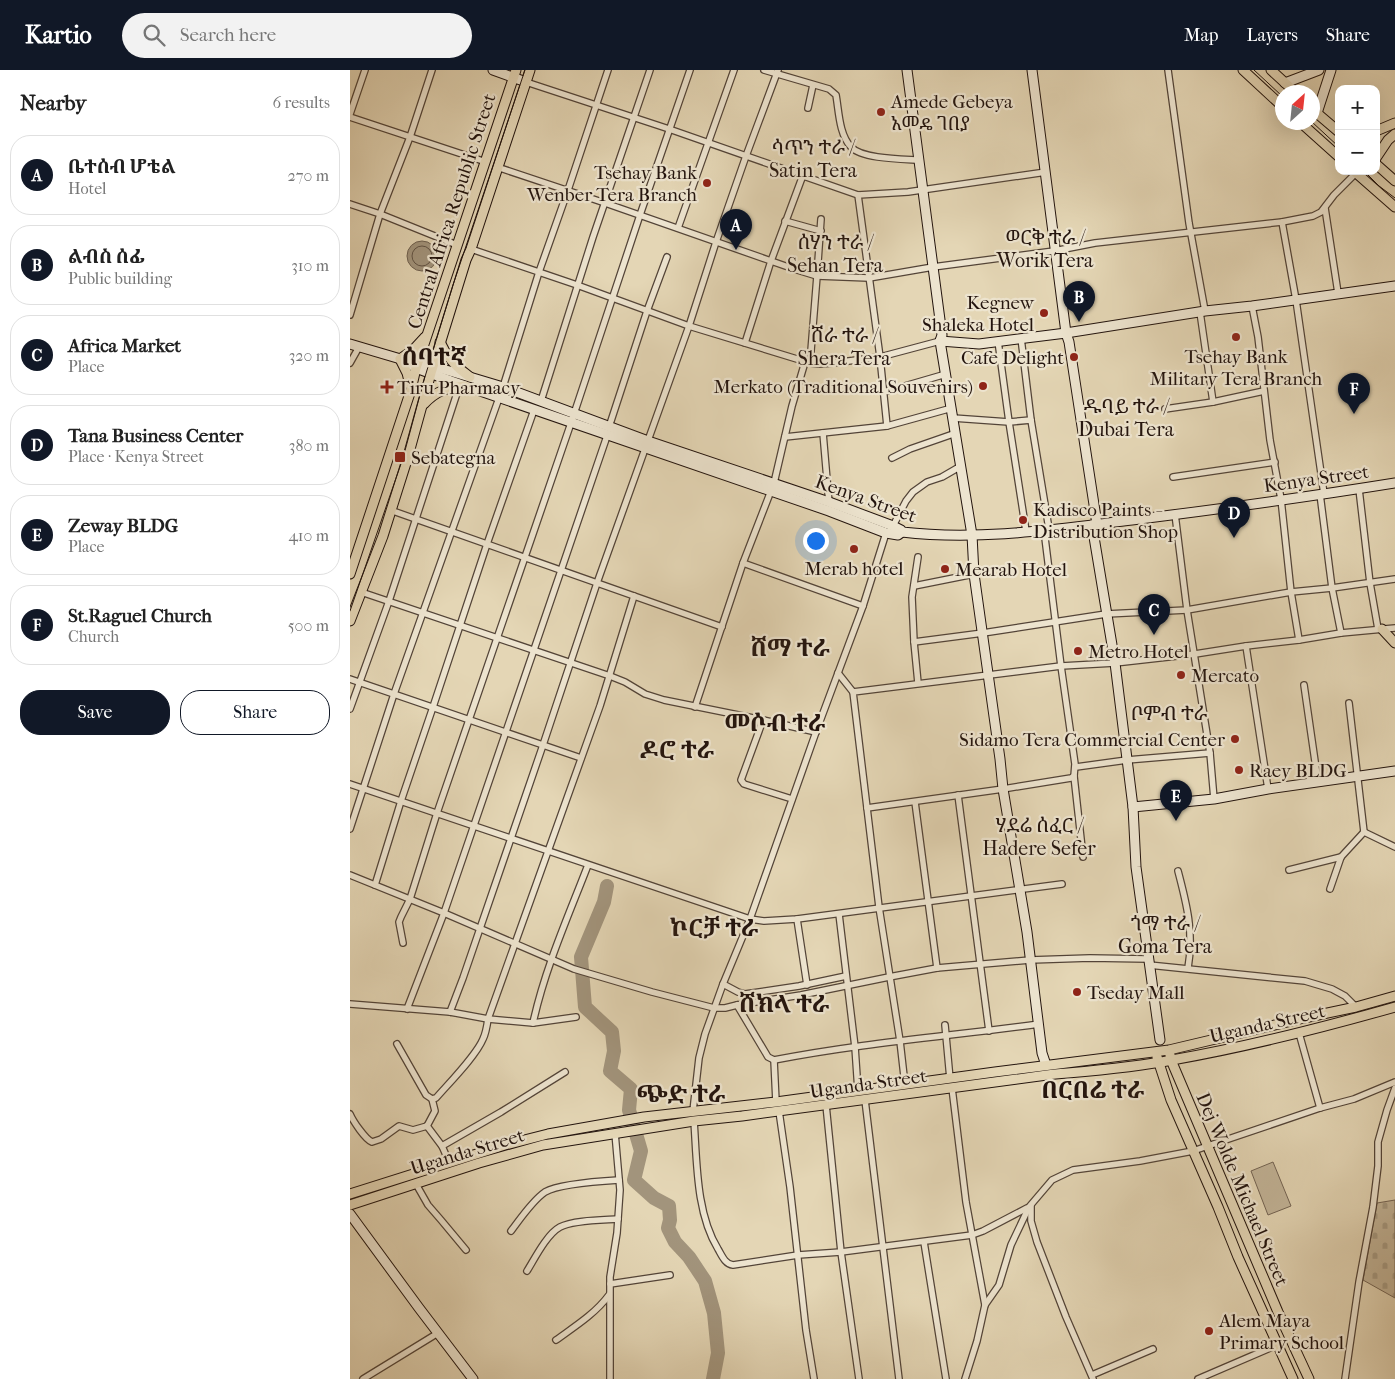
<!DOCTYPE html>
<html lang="en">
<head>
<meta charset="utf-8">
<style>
  :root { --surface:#fff; --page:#f2f2f2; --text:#222; --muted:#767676; --line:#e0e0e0; --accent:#111827 }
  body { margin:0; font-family:"IM FELL French Canon","Noto Serif Ethiopic",serif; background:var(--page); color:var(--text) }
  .controls { position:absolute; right:15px; top:15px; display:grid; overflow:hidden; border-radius:10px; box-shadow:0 5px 20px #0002 }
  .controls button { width:45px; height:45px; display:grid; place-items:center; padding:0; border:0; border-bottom:1px solid var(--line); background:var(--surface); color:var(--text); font:25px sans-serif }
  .compass { position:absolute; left:925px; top:15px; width:45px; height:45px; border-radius:50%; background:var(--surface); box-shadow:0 5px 20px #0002; rotate:27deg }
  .you { position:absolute; left:465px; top:470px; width:18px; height:18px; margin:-12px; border:4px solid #fff; border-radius:50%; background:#1a73e8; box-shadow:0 0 0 8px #1a73e833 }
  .badge { display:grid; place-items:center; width:32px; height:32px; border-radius:50%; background:var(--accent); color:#fff; font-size:16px; font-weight:700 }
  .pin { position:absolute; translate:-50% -41px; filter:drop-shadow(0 1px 2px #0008) }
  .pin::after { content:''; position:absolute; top:26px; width:18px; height:15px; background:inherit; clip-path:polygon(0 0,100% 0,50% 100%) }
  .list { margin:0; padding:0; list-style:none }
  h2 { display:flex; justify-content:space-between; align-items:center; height:65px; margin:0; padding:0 20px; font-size:21px }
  h2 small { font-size:16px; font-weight:400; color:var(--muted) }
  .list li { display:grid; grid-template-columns:32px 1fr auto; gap:15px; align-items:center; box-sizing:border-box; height:80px; margin:0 10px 10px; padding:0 10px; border:1px solid var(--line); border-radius:20px }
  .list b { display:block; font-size:19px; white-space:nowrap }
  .list p { margin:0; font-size:16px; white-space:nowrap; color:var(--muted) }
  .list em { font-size:16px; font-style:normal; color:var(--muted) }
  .actions { display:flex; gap:10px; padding:15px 20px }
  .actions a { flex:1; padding:11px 0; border:1px solid var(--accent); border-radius:20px; text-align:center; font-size:18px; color:var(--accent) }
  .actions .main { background:var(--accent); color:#fff }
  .icon { flex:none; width:28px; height:28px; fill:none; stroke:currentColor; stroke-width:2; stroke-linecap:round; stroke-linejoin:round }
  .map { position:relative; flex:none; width:1045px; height:1309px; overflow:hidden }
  header { display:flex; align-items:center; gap:30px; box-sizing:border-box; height:70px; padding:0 25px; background:var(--accent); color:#fff }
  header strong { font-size:24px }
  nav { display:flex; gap:28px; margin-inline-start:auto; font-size:18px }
  .search { width:350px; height:45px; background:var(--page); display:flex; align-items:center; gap:12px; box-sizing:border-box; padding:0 18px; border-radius:28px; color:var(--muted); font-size:19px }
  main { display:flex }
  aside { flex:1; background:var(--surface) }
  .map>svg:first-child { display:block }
  .cemetery { fill:url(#cemetery-stones); stroke:#736454 }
  .pitch { fill:#c3b599; stroke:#736454 }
  .water { fill:#a2947c; stroke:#6f6150 }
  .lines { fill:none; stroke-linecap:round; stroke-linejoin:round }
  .shore { stroke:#625445; stroke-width:1 }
  .river { stroke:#a2947c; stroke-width:14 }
  .street-casing { stroke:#534438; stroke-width:8 }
  .secondary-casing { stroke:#23140e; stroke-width:11 }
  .primary-casing { stroke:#23140e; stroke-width:11 }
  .street { stroke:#ede4cf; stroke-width:5.5 }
  .secondary { stroke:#ede4cf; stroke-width:9 }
  .primary { stroke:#e4d6b5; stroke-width:9 }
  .tram { stroke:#23140e; stroke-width:1 }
  .poi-dot { fill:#8f2418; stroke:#ede4cf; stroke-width:2 }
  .labels { text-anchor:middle; stroke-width:4.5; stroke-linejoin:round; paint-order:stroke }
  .poi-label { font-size:19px; fill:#23140e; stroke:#ede4cf; text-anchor:start }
  .street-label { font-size:19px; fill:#23140e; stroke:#ede4cf }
  .neighbourhood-label { font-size:20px; fill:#23140e; stroke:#ede4cf }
  .district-label { font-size:24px; font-weight:bold; fill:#23140e; stroke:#ede4cf }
</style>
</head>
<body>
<header>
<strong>Kartio</strong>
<div class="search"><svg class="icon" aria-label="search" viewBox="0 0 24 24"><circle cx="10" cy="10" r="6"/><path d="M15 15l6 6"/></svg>Search here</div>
<nav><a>Map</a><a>Layers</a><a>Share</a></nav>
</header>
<main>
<aside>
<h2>Nearby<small>6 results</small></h2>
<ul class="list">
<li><span class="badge">A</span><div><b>ቤተሰብ ሆቴል</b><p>Hotel</p></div><em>270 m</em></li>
<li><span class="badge">B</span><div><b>ልብስ ሰፊ</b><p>Public building</p></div><em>310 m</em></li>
<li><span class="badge">C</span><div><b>Africa Market</b><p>Place</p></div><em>320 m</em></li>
<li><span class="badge">D</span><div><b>Tana Business Center</b><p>Place · Kenya Street</p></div><em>380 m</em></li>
<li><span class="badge">E</span><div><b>Zeway BLDG</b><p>Place</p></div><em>410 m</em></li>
<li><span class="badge">F</span><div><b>St.Raguel Church</b><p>Church</p></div><em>500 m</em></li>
</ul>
<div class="actions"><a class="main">Save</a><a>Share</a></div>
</aside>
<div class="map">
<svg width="1045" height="1309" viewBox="0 0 1045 1309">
  <defs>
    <pattern id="cemetery-stones" width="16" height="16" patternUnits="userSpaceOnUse" patternTransform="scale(1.25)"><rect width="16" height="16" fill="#c3b599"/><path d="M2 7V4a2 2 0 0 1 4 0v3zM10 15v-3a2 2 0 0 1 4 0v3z" fill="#a79b83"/></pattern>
  </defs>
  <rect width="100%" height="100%" fill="#e4d6b5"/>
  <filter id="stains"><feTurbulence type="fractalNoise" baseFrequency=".004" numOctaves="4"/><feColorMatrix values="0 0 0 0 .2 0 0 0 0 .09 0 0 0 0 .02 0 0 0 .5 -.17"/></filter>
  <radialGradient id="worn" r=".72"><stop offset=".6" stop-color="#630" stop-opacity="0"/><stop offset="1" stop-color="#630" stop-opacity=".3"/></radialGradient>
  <polygon class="cemetery" points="1045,1130 1045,1228 1013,1210 1027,1133"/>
  <polygon class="pitch" points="923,1092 941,1136 918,1145 901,1101"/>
  <circle class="water" cx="72" cy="186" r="15"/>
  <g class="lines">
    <circle class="shore" cx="72" cy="186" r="10"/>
    <polyline class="river" points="257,816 254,832 231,887 235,937 262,962 264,981 260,1001 281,1019 279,1040 291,1081 284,1110 304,1128 319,1136 320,1150 318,1158 325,1172 339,1187 355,1211 364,1243 368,1283 363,1309"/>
    <g class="street-casing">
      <g id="street">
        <path d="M414,0L479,19L486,25C489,42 489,64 501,77C512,89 552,89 569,90"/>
        <polyline points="818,0 839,153 855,241"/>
        <polyline points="176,12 319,59 508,125 558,122 696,102"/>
        <polyline points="458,38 463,15"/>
        <polyline points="0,44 15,0"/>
        <polyline points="0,47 136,92"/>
        <polyline points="147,97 255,133 444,199 467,206 519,208 583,197 704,181 745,173 932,152 963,146 971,142 984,125 1006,103"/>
        <polyline points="508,125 530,287 537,356"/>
        <polyline points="0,134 30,144 107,175"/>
        <polyline points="975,138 988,223"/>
        <polyline points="435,151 471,161"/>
        <polyline points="932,152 946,230 974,424"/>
        <polyline points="328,158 384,0"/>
        <polyline points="121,179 227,215 339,256 460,293 468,294 483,293 530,287 590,271"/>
        <polyline points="902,236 908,267 920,370 931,429 941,522 949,570"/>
        <polyline points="850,242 863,332"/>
        <polyline points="0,245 30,144 60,67 82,0"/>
        <polyline points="671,268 681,350 699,459"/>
        <polyline points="648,271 659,352 676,461"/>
        <polyline points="395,273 421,191 453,105"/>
        <polyline points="0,293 9,277"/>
        <polyline points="460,293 467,206 471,149"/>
        <polyline points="153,317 189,202 218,120 258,0"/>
        <polyline points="534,322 596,304"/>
        <polyline points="191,331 243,167 300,0"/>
        <polyline points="815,339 863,332 914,321"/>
        <polyline points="603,348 659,352 681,350"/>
        <polyline points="259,357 297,241 317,187"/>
        <polyline points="473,363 479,433"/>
        <polyline points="435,367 537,356 602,338"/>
        <polyline points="542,388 560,379 606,363"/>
        <polyline points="823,407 925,392"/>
        <polyline points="1009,419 1020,513 1028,559"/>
        <polyline points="970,424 982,518 991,563"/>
        <polyline points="40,440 372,557"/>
        <polyline points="825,444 837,540 860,683 864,729"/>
        <polyline points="543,456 556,431 563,422 577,412 592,407 611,396"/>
        <polyline points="393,493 513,536"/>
        <polyline points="564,516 624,504"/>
        <polyline points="11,522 260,606 275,612 295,624 314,630 413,650 466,662"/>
        <polyline points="564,572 633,563 756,544 837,540 941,522 982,518 1045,509"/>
        <polyline points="896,576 918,719"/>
        <polyline points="488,603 503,622"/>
        <polyline points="0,609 231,688"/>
        <polyline points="568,613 564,572 562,527 568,487"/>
        <polyline points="954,615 968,712"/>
        <polyline points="999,633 1014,762"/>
        <polyline points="345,637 393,493 424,413 442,336 455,292"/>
        <polyline points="0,639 39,531 109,317"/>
        <polyline points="413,650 391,710 394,714 442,729"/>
        <polyline points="726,697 777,690 860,683"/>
        <polyline points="724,706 733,787"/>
        <polyline points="0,714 400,849 414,851 447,849 712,814"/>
        <polyline points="608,725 639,961"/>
        <polyline points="565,732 587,898"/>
        <polyline points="517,738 653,719 721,708 724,706 725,694 711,596 694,460"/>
        <polyline points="0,759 44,624 149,328"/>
        <polyline points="1014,762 1045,777"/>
        <polyline points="939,800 991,787"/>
        <path d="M828,801C837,835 844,863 838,898"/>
        <polyline points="0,805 94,843 224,899 302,922 364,938 375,938 387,935 451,925 539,907 587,898 680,890 740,888 798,889"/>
        <polyline points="25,815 51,731 83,637 137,474 184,340"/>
        <polyline points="980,819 991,787 1014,762"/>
        <polyline points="489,844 505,977 508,1021"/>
        <polyline points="447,849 457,915"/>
        <polyline points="53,873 49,852 51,847 60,829 87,743 221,353 290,145 340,0"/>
        <polyline points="799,895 955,911 982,919 995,926 1006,937"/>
        <polyline points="373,914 388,922 395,924 449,916 496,906"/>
        <polyline points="0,934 100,942 138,949 183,953 226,947"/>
        <path d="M387,935L418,987L424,990C511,973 600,966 689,954"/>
        <polyline points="57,939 94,843 257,366"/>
        <polyline points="100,942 113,908 193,675 247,513 339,256 366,172 396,86 428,0"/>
        <path d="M183,953C195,898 218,847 238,795"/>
        <polyline points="595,955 600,1009"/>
        <polyline points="949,963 970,1038"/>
        <polyline points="47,974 76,1025 82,1029 85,1041 77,1056"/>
        <polyline points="424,990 426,1032"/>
        <polyline points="555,1015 550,971 529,837 503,622 711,596 765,593 845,584 896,576 949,570 991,563 1045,558"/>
        <polyline points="602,1018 616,1132 635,1235"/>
        <path d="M82,1029L86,1028C99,1013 126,986 133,969C136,963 137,956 138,949L250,636L284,526"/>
        <polyline points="515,1030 549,1309"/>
        <polyline points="476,1035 491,1182 509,1309"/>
        <polyline points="343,1041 349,988 355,964 373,914 400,849 466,662 513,536 536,463"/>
        <polyline points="429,1041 440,1117 456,1260 464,1309"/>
        <path d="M0,1044C3,1051 15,1069 22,1072L31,1069L49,1056L63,1060L77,1056"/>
        <path d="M344,1051C347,1092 346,1143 368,1179C372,1186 375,1194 383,1195L448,1185L491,1182L622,1165L633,1161L677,1138"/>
        <polyline points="77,1056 92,1076 99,1092"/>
        <polyline points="92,1076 151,1042 215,1002"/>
        <polyline points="66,1114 78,1135 91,1150 116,1180"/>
        <polyline points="681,1136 681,1151 687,1172 716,1247 743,1309"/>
        <path d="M161,1161C171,1148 182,1131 195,1122C209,1114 252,1111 269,1110"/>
        <polyline points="574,1172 596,1309"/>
        <path d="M177,1201C185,1188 197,1164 210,1157C223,1150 253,1150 268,1149"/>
        <polyline points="260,1214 320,1205"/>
        <path d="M206,1270C224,1257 245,1244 259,1225"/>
        <polyline points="742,1305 803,1279"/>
        <polyline points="13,1309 88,1263"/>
        <polyline points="260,1309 260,1207 267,1163 270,1120 265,1063"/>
        <polyline points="615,1309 627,1271 635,1235 649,1215 661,1175 679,1137 702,1110 723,1100 790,1091 843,1081 970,1038 1004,1029 1045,1012"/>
        <polyline points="848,1309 927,1275"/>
        <polyline points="995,1309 1009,1212 1023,1137 1028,1096 1028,1072 1037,1040 1045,1018"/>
      </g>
    </g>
    <g class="secondary-casing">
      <g id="secondary">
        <polyline points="143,0 176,12"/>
        <polyline points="557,0 592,265 590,271 622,465 624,504 650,689 653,719 677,862 692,983 696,995"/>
        <path d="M682,0C694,87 704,175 716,263L719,272L747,454"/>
        <polyline points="935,13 969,0"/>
        <polyline points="967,43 981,0"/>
        <polyline points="590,271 629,274 716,263 855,241 902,236 1045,216"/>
        <path d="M0,274L54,290L68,292L103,302L153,317L298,371L479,432L543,456L551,460L552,462C629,471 707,459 782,450C870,439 958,427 1045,413"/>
        <polyline points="61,295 66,298 101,311 479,441 536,463 548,465 552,462"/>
        <polyline points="742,455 765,593 783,737 786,797 810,970"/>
        <polyline points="783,737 864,729 918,719 1045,701"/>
        <polyline points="0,1144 69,1238 123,1309"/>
      </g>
    </g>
    <g class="primary-casing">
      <g id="primary">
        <polyline points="893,0 932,36"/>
        <polyline points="921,0 945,22"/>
        <polyline points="962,39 989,62"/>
        <polyline points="950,52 989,87"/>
        <polyline points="1026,61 1045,53"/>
        <polyline points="1026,88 1038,70 1045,64"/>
        <polyline points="1026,94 1045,111"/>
        <polyline points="1004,101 1045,137"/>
        <path d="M90,272C96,286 107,298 120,307"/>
        <polyline points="60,315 57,303 50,289 63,280 75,267"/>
        <path d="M74,334C87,320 97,318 115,316"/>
        <polyline points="0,504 61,320 66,298 166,0"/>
        <polyline points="0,551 33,466 57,390 81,303 116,190 121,179 180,0"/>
        <polyline points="1032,559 1045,573"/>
        <polyline points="820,985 821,990 928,1242 959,1309"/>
        <polyline points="807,987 821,1030 868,1137 888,1187 943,1309"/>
        <polyline points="0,1124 155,1075 198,1064 294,1047 426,1032 645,1002 819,980 954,948 1006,937 1045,926"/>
        <path d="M0,1135L129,1093L193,1075L344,1051L392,1046L697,1005C739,1001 781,998 822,990C897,977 971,958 1045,937"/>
      </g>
    </g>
    <use href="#street" class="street"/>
    <use href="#secondary" class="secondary"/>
    <use href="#primary" class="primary"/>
    <g class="tram">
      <polyline points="904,0 932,26"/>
      <polyline points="962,52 989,77"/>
      <polyline points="1014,101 1029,116 1045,128"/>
      <polyline points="0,541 53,388 74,310 103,215 175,0"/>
    </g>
  </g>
  <g class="poi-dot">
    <circle cx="531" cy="42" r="5"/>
    <circle cx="357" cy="113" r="5"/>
    <circle cx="694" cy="243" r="5"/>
    <circle cx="886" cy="267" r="5"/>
    <circle cx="724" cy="287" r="5"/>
    <circle cx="633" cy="316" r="5"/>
    <path d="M34.5 309.5h5v5h5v5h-5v5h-5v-5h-5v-5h5z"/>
    <rect x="44" y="381" width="12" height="12" rx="2.5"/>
    <circle cx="673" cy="450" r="5"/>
    <circle cx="504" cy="479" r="5"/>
    <circle cx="595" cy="499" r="5"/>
    <circle cx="728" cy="581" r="5"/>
    <circle cx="831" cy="605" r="5"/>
    <circle cx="885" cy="669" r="5"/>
    <circle cx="889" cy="700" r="5"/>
    <circle cx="727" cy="922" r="5"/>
    <circle cx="859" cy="1261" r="5"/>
  </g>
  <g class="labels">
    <g class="poi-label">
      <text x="541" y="38">Amede Gebeya<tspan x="541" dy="22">አመዴ ገበያ</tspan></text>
      <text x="347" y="109" text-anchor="end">Tsehay Bank<tspan x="347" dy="22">Wenber Tera Branch</tspan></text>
      <text x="684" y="239" text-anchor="end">Kegnew<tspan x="684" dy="22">Shaleka Hotel</tspan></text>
      <text x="886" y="293" text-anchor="middle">Tsehay Bank<tspan x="886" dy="22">Military Tera Branch</tspan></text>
      <text x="714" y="294" text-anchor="end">Cafe Delight</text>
      <text x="623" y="323" text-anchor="end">Merkato (Traditional Souvenirs)</text>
      <text x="47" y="324">Tiru Pharmacy</text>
      <text x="61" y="394">Sebategna</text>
      <text x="683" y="446">Kadisco Paints -<tspan x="683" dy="22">Distribution Shop</tspan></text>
      <text x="504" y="505" text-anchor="middle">Merab hotel</text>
      <text x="605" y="506">Mearab Hotel</text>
      <text x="738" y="588">Metro Hotel</text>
      <text x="841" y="612">Mercato</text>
      <text x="875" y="676" text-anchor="end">Sidamo Tera Commercial Center</text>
      <text x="899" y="707">Raey BLDG</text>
      <text x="737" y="929">Tseday Mall</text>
      <text x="869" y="1257">Alem Maya<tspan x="869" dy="22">Primary School</tspan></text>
    </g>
    <g class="street-label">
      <text transform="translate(101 141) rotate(-72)" y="7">Central Africa Republic Street</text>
      <text transform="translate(966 408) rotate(-8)" y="7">Kenya Street</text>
      <text transform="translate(516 428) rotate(20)" y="7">Kenya Street</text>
      <text transform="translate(917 953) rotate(-13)" y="7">Uganda Street</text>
      <text transform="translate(518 1013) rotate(-8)" y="7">Uganda Street</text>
      <text transform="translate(117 1081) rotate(-17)" y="7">Uganda Street</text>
      <text transform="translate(893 1119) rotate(67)" y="7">Dej Wolde Michael Street</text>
    </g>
    <g class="neighbourhood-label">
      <text x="463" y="84">ሳጥን ተራ /<tspan x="463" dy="23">Satin Tera</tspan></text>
      <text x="695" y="174">ወርቅ ተራ /<tspan x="695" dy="23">Worik Tera</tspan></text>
      <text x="485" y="179">ሰሃን ተራ /<tspan x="485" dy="23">Sehan Tera</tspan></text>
      <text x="494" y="272">ሸራ ተራ /<tspan x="494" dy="23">Shera Tera</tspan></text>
      <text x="776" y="343">ዱባይ ተራ /<tspan x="776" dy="23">Dubai Tera</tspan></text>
      <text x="819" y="650">ቦምብ ተራ</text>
      <text x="689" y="762">ሃደሬ ሰፈር /<tspan x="689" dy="23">Hadere Sefer</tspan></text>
      <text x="815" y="860">ጎማ ተራ /<tspan x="815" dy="23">Goma Tera</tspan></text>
    </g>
    <g class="district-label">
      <text x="84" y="295">ሰባተኛ</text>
      <text x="440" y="586">ሸማ ተራ</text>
      <text x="425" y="661">መሶብ ተራ</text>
      <text x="327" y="688">ዶሮ ተራ</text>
      <text x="364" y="866">ኮርቻ ተራ</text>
      <text x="434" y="942">ሸክላ ተራ</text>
      <text x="743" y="1028">በርበሬ ተራ</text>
      <text x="331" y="1032">ጭድ ተራ</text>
    </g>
  </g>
  <rect width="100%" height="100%" filter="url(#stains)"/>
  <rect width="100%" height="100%" fill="url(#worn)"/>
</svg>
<div class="controls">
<button>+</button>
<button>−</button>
</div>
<svg class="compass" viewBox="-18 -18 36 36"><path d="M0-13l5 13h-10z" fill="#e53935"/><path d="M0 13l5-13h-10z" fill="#767676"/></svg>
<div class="you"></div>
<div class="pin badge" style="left:386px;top:180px">A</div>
<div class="pin badge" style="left:729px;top:252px">B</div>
<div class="pin badge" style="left:804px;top:565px">C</div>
<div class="pin badge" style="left:884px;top:468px">D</div>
<div class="pin badge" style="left:826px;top:751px">E</div>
<div class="pin badge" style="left:1004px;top:344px">F</div>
</div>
</main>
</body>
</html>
